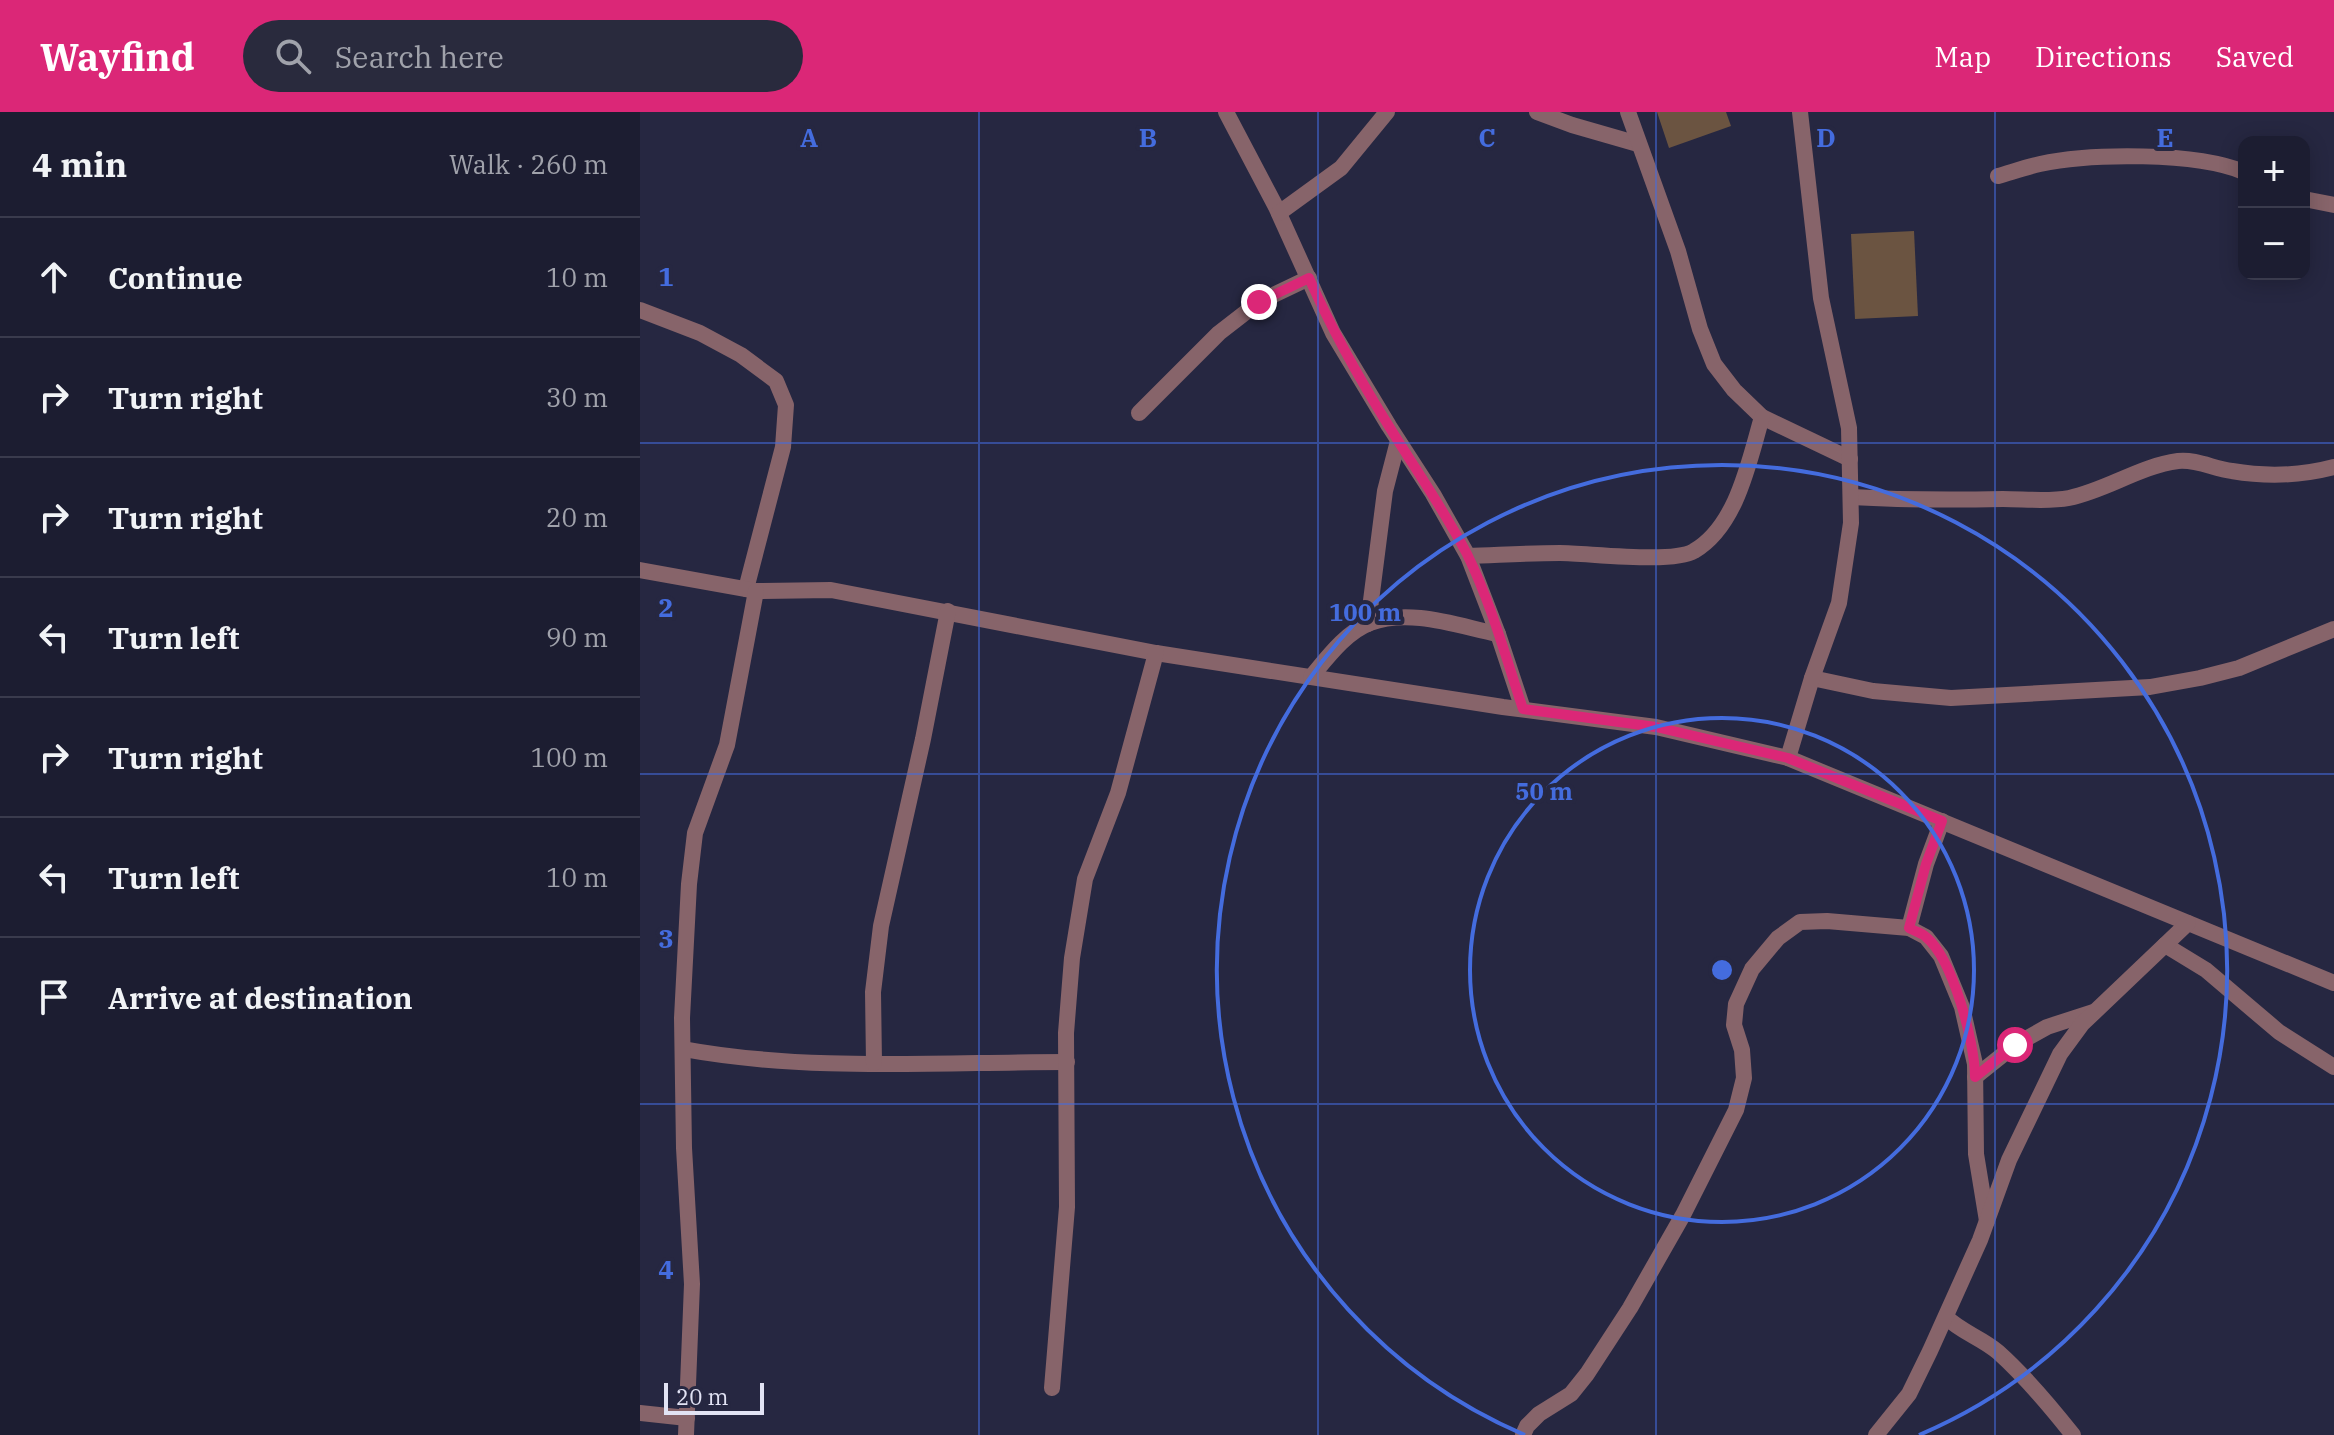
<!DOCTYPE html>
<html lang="en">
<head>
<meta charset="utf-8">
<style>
  :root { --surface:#1c1d31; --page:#292a3d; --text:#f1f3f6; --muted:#a0a2ab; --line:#3a3b4d; --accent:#db2777 }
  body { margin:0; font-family:"IBM Plex Serif",serif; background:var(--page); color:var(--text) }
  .controls { position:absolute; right:24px; top:24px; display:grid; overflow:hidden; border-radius:16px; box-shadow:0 4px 20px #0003 }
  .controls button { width:72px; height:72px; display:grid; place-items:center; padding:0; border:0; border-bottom:2px solid var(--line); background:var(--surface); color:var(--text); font:40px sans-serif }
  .scale { position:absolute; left:24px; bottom:20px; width:100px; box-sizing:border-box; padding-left:8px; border:4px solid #e2e3f4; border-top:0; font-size:22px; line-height:28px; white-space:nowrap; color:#e2e3f4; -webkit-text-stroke:6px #262741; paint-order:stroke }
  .stop { position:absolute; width:24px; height:24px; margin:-18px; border:6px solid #db2777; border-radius:50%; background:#fff }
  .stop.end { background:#db2777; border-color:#fff; box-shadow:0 2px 8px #0008 }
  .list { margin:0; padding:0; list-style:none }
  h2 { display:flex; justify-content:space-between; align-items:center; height:104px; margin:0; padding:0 32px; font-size:34px }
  h2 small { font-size:26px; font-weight:400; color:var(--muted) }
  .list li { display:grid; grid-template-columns:52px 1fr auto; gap:24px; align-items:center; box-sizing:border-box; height:120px; padding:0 32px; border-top:2px solid var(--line) }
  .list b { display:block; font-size:30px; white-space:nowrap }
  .list em { font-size:26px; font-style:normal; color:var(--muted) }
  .icon { flex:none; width:44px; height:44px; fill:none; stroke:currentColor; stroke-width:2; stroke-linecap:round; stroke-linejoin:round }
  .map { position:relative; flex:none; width:1694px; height:1323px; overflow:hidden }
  header { display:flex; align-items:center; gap:48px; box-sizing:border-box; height:112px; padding:0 40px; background:var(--accent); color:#fff }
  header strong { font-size:38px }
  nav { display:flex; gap:44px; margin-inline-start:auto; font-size:28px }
  .search { width:560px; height:72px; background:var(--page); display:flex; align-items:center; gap:20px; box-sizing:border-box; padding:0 28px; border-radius:44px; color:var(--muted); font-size:30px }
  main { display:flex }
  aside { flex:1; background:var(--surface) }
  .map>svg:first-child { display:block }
  .building { fill:#6b5441 }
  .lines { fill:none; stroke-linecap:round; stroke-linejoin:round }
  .minor { stroke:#87646a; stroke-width:16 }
  .route { stroke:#db2777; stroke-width:10 }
  .grid { fill:none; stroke:#446cde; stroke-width:2; stroke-opacity:0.55 }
  .ring { fill:none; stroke:#446cde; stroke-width:4 }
  .grid-label { font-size:26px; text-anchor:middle; font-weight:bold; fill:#446cde; stroke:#262741; stroke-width:8; stroke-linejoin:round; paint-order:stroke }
  .centre { fill:#446cde; stroke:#262741; stroke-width:4 }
  .ring-label { font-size:24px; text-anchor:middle; font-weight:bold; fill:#446cde; stroke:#262741; stroke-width:8; stroke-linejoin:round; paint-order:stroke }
</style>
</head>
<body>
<header>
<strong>Wayfind</strong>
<div class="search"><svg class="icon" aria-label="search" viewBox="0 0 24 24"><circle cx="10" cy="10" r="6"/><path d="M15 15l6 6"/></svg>Search here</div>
<nav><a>Map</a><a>Directions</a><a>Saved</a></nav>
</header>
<main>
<aside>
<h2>4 min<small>Walk · 260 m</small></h2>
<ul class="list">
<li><svg class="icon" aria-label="ahead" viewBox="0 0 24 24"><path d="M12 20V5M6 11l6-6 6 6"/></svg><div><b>Continue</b></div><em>10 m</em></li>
<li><svg class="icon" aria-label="right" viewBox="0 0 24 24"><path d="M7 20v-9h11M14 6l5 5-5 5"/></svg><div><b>Turn right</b></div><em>30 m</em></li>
<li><svg class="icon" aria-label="right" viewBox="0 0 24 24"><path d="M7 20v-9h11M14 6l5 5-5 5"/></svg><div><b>Turn right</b></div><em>20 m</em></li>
<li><svg class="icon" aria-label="left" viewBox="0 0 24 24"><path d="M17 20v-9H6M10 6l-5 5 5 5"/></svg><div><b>Turn left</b></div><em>90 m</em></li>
<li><svg class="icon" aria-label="right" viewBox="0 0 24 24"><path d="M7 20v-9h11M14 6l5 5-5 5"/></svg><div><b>Turn right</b></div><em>100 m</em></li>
<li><svg class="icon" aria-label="left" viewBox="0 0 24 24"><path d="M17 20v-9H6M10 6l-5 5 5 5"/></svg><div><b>Turn left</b></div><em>10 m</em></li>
<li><svg class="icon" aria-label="arrive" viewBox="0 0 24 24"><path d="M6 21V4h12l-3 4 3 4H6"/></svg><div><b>Arrive at destination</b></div></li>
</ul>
</aside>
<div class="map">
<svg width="1694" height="1323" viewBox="0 0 1694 1323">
  <rect width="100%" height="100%" fill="#262741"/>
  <g class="building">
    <polygon points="1017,0 1086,0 1091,14 1029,36"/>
    <polygon points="1274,119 1278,204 1215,207 1211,122"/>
  </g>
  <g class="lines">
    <g class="minor">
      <polyline points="586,0 636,95 693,221 749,314 793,382 828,444 858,522 883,597"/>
      <polyline points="897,0 932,13 998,32"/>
      <polyline points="988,0 1038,139 1060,217 1074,252 1094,278 1122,305 1210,347"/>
      <path d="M1358,64C1372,60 1386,55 1400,52C1451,41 1556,40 1604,60"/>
      <polyline points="1664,87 1694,93"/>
      <polyline points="639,101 701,56 747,0"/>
      <polyline points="0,198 60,221 101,243 136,269 146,293 143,335 106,477"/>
      <polyline points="499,301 579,221 619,190 669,166"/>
      <path d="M1211,385C1262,388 1311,388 1363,387C1384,387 1408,390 1429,386C1467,378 1500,354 1538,349C1557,347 1574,357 1592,359C1627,365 1660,364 1694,355"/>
      <path d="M828,444C859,443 889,441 920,441C948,441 1033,452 1054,439C1097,414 1109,349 1122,305"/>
      <polyline points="0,458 116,479 191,478 516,541 863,595 1016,615 1148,646 1694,871"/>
      <polyline points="728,512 745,379 758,329"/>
      <path d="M671,565C687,546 706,520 730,511C770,496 818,514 858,522"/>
      <polyline points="1172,566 1233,579 1311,586 1510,575 1560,566 1599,556 1694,517"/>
      <polyline points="1148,646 1172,566 1199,491 1211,411 1209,316 1181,186 1160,0"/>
      <polyline points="1269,816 1286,752 1302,709"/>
      <polyline points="1525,833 1566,858 1639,920 1694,955"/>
      <path d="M43,937C168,960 299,950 427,950"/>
      <polyline points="234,951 233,880 241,814 283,627 308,499"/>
      <polyline points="1335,965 1375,933 1407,915 1453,900"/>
      <path d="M1306,1205C1321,1220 1342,1226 1358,1240C1386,1265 1410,1294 1433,1323"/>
      <polyline points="412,1276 427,1095 426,921 432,846 445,767 478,681 516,541"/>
      <polyline points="0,1301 47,1306"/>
      <polyline points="46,1323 52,1172 44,1036 42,906 49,772 55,721 87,633 116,479"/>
      <polyline points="883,1323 887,1314 899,1302 931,1282 947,1262 990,1196 1043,1103 1096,998 1104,966 1102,938 1094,913 1096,892 1112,857 1138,826 1160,810 1187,809 1269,816 1286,825 1301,844 1322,895 1335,952 1336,1042 1347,1109"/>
      <polyline points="1236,1323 1269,1282 1290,1239 1340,1128 1369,1048 1420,942 1442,912 1548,811"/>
    </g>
  </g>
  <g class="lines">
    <path class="route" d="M619,190L669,166C692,218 720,268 750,316C776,358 804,398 827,442C851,491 866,546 883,597L1016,615L1148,646L1302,709L1286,752L1269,816C1274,819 1282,821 1286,825C1313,847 1335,931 1335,965L1375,933"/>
  </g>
  <path class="grid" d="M339,0V1323M678,0V1323M1016,0V1323M1355,0V1323M0,331H1694M0,662H1694M0,992H1694"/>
  <g class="ring">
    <circle cx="1082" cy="858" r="252"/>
    <path d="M885 1323A505 505 0 1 1 1279 1323"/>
  </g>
  <g class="grid-label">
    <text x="169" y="35">A</text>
    <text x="508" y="35">B</text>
    <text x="847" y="35">C</text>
    <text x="1186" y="35">D</text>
    <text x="1525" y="35">E</text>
    <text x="26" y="174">1</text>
    <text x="26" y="505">2</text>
    <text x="26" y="836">3</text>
    <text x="26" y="1167">4</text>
  </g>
  <circle cx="1082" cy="858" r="12" class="centre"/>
  <g class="ring-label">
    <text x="725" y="509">100 m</text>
    <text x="904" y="688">50 m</text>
  </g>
</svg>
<div class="controls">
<button>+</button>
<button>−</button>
</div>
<div class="scale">20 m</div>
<div class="stop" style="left:1375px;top:933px"></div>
<div class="stop end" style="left:619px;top:190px"></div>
</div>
</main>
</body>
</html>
